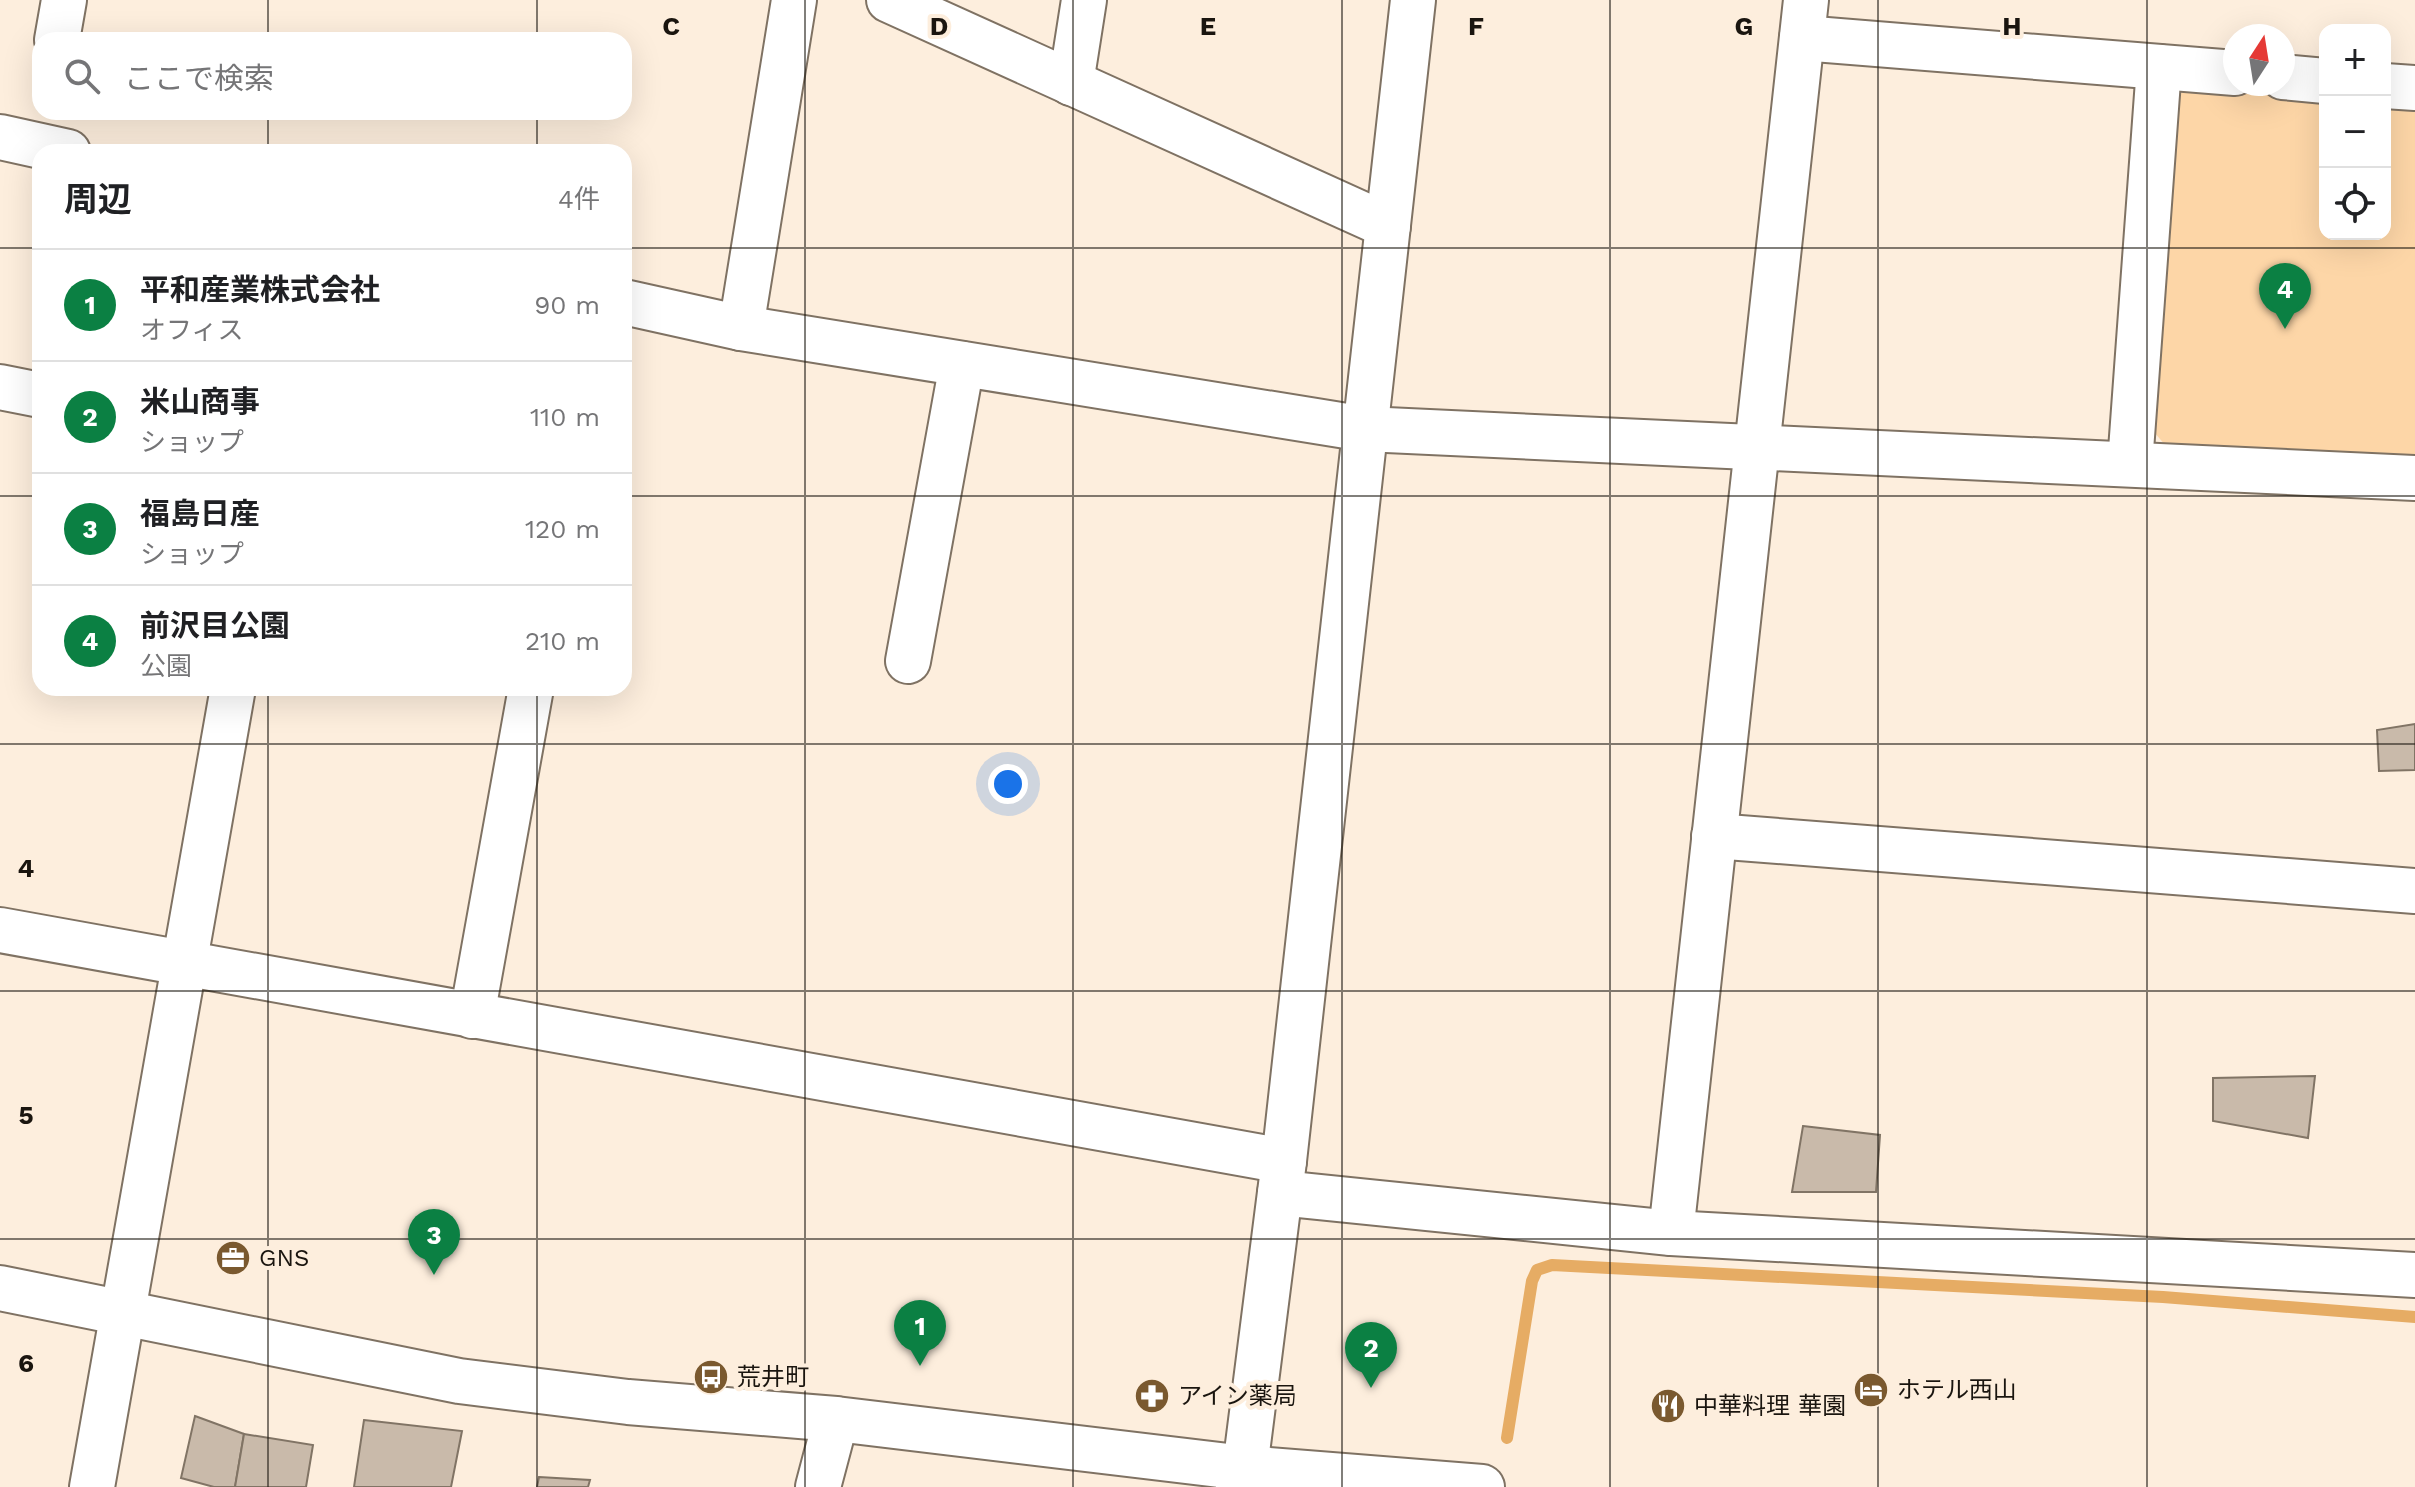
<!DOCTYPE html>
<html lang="ja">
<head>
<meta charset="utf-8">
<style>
  :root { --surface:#fff; --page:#f6f6f6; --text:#202124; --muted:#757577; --line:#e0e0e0; --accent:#0b8043 }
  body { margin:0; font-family:"Work Sans","Noto Sans JP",sans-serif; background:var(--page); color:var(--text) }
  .controls { position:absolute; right:24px; top:24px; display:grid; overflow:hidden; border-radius:16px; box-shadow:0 8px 32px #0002 }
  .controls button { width:72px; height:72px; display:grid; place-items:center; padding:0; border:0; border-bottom:2px solid var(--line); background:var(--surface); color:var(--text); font:40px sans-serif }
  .compass { position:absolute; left:2223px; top:24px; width:72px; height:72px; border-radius:50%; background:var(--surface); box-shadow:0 8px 32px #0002; rotate:12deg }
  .you { position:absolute; left:1008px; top:784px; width:28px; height:28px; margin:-20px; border:6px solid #fff; border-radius:50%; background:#1a73e8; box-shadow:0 0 0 12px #1a73e833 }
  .badge { display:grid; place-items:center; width:52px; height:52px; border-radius:50%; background:var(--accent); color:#fff; font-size:26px; font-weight:700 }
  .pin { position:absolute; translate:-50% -66px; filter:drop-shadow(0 2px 4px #0008) }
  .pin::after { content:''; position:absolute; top:42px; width:28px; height:24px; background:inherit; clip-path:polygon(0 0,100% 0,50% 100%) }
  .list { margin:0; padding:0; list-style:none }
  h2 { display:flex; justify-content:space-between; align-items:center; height:104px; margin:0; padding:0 32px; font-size:34px }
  h2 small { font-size:26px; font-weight:400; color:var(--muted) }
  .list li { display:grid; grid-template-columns:52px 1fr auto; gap:24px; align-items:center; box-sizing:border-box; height:112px; padding:0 32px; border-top:2px solid var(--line) }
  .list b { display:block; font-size:30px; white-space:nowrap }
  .list p { margin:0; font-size:26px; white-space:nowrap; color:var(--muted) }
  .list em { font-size:26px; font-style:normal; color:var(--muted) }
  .icon { flex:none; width:44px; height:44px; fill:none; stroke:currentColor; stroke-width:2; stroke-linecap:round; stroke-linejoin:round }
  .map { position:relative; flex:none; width:2415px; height:1487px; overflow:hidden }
  .search { position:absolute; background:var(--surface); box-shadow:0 8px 32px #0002; left:32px; top:32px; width:600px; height:88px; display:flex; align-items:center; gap:20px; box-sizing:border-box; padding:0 28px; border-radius:24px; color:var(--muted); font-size:30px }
  .panel { position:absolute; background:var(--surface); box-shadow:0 8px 32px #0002; left:32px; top:144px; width:600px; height:552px; border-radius:24px }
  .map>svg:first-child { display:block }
  .green { fill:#fdd6a7 }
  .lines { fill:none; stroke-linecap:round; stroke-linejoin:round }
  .stream { stroke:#e6ac64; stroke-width:12 }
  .building { fill:#c9baaa; stroke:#817465; stroke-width:2 }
  .minor-casing { stroke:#7f7263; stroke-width:48 }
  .minor { stroke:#fff; stroke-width:44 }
  .grid { fill:none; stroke:#1a150f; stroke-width:2; stroke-opacity:0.55 }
  .labels { text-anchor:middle; stroke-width:8; stroke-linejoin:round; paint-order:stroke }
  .poi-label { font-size:24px; fill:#1a150f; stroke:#fdeedd; text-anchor:start }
  .grid-label { font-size:26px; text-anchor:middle; font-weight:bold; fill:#1a150f; stroke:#fdeedd; stroke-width:8; stroke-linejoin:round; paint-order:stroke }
</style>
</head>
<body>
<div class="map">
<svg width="2415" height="1487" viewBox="0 0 2415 1487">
  <rect width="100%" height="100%" fill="#fdeedd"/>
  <polygon class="green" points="2189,86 2325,97 2325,234 2385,234 2385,102 2415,104 2415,458 2166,446 2148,425 2174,100"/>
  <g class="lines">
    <polyline class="stream" points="1507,1438 1532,1281 1537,1270 1552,1265 2163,1297 2415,1317"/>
  </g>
  <g class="building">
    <polygon points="2415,724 2415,770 2379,771 2377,730"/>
    <polygon points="2315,1076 2308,1138 2213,1121 2213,1078"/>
    <polygon points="1803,1126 1880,1135 1876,1192 1792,1192"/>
    <polygon points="195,1416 244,1434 235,1487 214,1487 181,1478"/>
    <polygon points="364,1420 462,1431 451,1487 354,1487"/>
    <polygon points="244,1434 313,1445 306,1487 235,1487"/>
    <polygon points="539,1477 590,1480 588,1487 537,1487"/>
  </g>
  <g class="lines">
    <g class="minor-casing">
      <g id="minor">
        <polyline points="889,0 1388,226"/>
        <polyline points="1802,38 2235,73"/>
        <polyline points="57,40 64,0"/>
        <polyline points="2283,77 2325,81"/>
        <polyline points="1071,83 1084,0"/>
        <polyline points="2385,86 2415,88"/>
        <polyline points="0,137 68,152"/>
        <polyline points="624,302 741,328 1365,429 2415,478"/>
        <polyline points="741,328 794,0"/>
        <polyline points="0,387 40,395"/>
        <polyline points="2130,464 2159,67"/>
        <polyline points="908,661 962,364"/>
        <polyline points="1714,836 2415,891"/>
        <polyline points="0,930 1284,1161"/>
        <polyline points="472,1016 531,688"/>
        <polyline points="1280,1193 1671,1233 2415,1275"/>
        <polyline points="1671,1233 1806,0"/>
        <polyline points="0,1288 459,1381 628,1402 836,1419 1245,1468 1482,1487"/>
        <polyline points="92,1487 233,688"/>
        <polyline points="818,1487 836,1419"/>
        <polyline points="1238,1487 1245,1468 1284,1161 1413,0"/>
      </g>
    </g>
    <use href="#minor" class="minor"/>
  </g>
  <path class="grid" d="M268,0V40M537,0V40M805,0V1487M1073,0V1487M1342,0V1487M1610,0V1487M1878,0V1487M2147,0V1487M268,112V152M537,112V152M0,248H40M624,248H2415M0,496H40M624,496H2415M268,688V1487M537,688V1487M0,744H2415M0,991H2415M0,1239H2415"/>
  <defs>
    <g id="office-disc" transform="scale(1.8)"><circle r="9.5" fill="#7a592f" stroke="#fdeedd"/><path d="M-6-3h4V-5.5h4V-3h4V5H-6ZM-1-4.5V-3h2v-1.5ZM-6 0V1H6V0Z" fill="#fff"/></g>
    <g id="bus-disc" transform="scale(1.8)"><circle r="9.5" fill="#7a592f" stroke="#fdeedd"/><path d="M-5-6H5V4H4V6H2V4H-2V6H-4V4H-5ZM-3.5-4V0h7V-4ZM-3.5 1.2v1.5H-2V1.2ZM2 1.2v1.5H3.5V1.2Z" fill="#fff"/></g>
    <g id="hotel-disc" transform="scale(1.8)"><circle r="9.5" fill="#7a592f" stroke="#fdeedd"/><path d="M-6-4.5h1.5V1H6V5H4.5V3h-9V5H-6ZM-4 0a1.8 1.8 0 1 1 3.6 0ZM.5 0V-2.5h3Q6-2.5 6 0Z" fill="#fff"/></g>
    <g id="pharmacy-disc" transform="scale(1.8)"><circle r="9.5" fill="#7a592f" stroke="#fdeedd"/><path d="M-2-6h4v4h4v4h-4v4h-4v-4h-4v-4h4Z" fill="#fff"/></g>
    <g id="restaurant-disc" transform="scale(1.8)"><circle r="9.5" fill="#7a592f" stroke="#fdeedd"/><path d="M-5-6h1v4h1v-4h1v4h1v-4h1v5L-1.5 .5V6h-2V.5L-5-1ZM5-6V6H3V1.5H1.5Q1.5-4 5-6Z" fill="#fff"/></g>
  </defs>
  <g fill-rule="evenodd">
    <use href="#office-disc" x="233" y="1258"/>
    <use href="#bus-disc" x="711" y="1377"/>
    <use href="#hotel-disc" x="1871" y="1390"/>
    <use href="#pharmacy-disc" x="1152" y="1396"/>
    <use href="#restaurant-disc" x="1668" y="1406"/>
  </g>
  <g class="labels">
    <g class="poi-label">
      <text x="259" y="1266">GNS</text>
      <text x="737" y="1385">荒井町</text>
      <text x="1897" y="1398">ホテル西山</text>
      <text x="1178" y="1404">アイン薬局</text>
      <text x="1694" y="1414">中華料理 華園</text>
    </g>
  </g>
  <g class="grid-label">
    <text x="671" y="35">C</text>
    <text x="939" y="35">D</text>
    <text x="1208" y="35">E</text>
    <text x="1476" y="35">F</text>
    <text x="1744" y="35">G</text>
    <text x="2012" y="35">H</text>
    <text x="26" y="877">4</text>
    <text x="26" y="1124">5</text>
    <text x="26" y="1372">6</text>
  </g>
</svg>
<div class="controls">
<button>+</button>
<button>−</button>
<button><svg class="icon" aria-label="locate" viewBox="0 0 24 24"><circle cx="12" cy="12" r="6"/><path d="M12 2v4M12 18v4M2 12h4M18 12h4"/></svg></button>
</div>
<svg class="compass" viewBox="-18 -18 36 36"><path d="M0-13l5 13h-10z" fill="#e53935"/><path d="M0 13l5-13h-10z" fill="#757577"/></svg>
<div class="you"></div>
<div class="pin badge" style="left:920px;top:1366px">1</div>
<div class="pin badge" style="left:1371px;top:1388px">2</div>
<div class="pin badge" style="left:434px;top:1275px">3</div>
<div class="pin badge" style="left:2285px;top:329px">4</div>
<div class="search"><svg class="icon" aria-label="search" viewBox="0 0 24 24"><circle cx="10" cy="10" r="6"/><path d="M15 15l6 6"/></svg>ここで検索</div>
<section class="panel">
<h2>周辺<small>4件</small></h2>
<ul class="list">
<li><span class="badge">1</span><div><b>平和産業株式会社</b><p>オフィス</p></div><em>90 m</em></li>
<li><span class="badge">2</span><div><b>米山商事</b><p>ショップ</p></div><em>110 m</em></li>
<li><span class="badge">3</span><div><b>福島日産</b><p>ショップ</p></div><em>120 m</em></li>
<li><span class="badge">4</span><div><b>前沢目公園</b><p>公園</p></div><em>210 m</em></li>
</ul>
</section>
</div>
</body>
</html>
